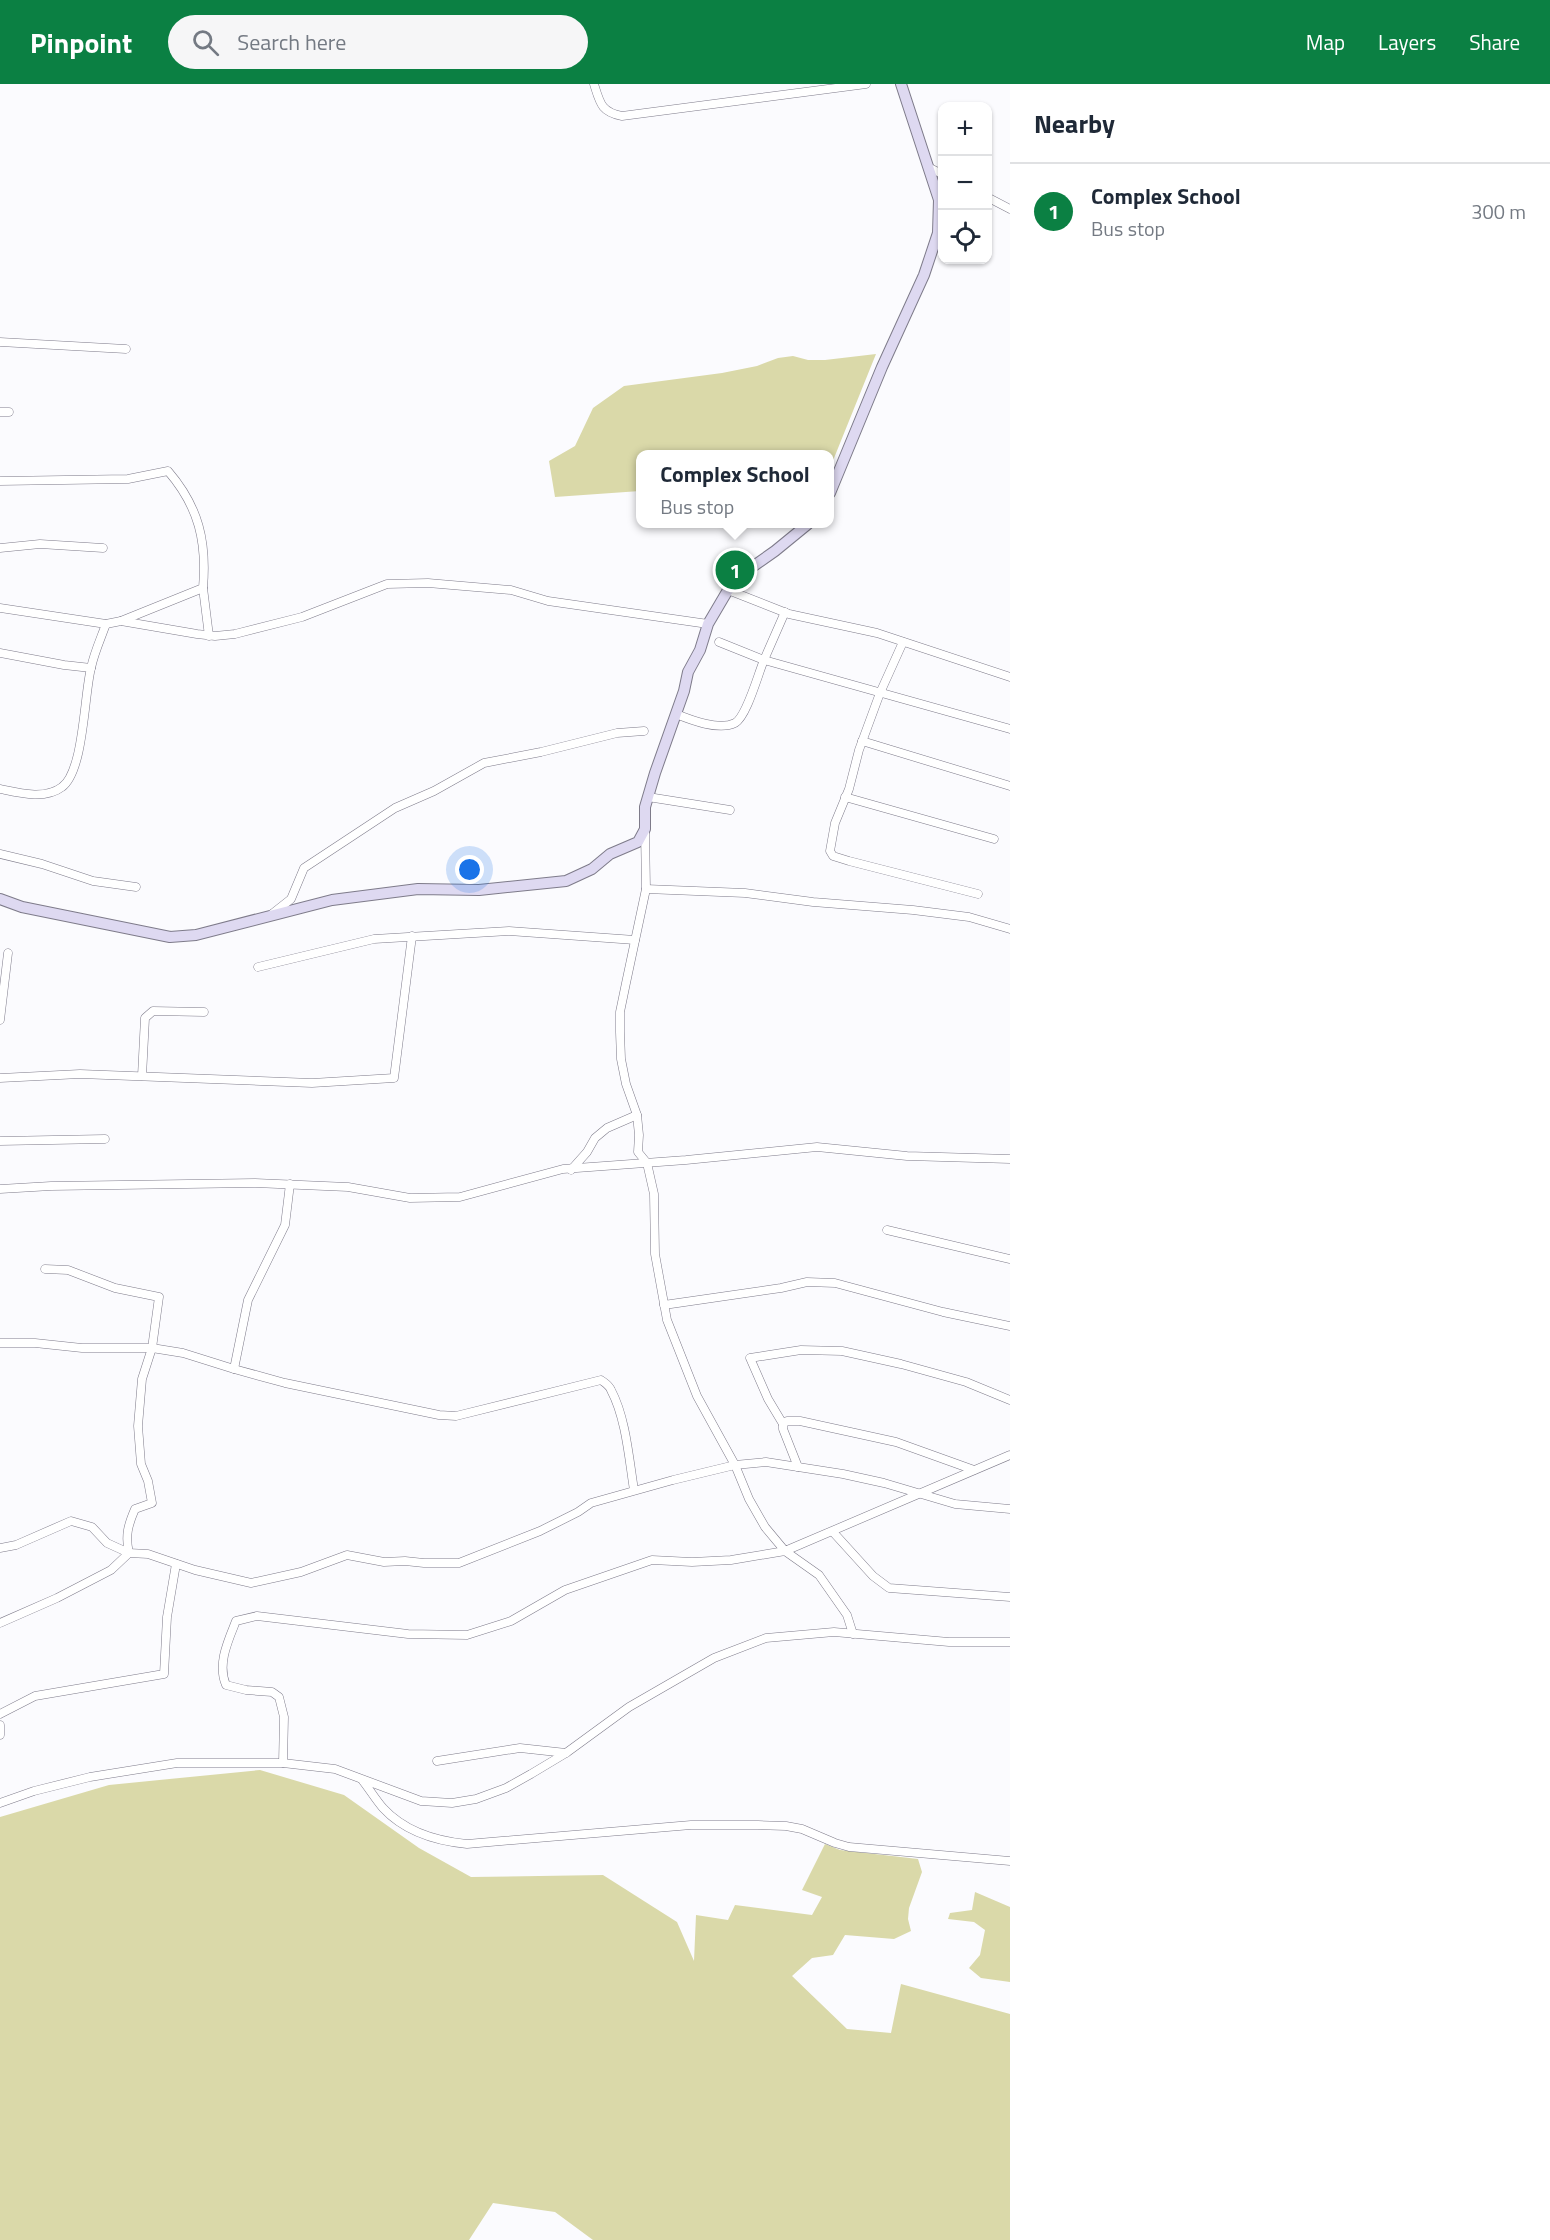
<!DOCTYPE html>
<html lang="en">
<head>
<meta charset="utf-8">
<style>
  :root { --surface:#fff; --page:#f6f6f7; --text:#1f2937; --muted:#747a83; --line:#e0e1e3; --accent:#0b8043 }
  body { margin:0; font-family:"Titillium Web",sans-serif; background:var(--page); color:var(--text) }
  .controls { position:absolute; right:18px; top:18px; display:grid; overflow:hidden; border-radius:12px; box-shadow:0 2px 4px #0004 }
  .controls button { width:54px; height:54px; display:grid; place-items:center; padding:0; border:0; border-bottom:2px solid var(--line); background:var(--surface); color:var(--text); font:30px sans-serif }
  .you { position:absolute; left:470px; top:786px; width:21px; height:21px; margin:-15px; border:4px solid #fff; border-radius:50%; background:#1a73e8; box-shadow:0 0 0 9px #1a73e833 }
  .badge { display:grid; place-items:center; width:39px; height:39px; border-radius:50%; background:var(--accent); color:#fff; font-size:20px; font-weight:700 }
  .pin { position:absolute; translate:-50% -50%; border:3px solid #fff; box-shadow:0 2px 6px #0006 }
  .popup { position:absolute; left:636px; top:366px; width:198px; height:78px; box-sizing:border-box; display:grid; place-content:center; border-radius:12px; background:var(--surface); filter:drop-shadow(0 2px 4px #0005); font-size:20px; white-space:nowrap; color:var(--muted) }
  .popup b { font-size:22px; color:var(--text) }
  .popup::after { content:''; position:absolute; left:50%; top:100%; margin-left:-12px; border:12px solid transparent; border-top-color:var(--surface) }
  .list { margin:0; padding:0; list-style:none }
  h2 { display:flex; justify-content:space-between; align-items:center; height:78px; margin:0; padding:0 24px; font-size:26px }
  h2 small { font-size:20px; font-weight:400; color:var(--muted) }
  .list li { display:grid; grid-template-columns:39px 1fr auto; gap:18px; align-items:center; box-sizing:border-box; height:96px; padding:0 24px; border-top:2px solid var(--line) }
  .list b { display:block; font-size:22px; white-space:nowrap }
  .list p { margin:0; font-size:20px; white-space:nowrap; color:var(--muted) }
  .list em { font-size:20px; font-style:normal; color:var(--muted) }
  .icon { flex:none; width:33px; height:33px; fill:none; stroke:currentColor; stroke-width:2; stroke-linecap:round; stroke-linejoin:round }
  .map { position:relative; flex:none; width:1010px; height:2156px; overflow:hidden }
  header { display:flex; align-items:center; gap:36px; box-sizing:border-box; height:84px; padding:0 30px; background:var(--accent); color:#fff }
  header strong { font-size:28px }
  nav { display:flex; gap:33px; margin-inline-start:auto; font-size:21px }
  .search { width:420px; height:54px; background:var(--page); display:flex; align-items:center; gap:15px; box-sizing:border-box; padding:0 21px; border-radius:33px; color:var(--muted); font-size:22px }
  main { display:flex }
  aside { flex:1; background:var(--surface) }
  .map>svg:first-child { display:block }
  .green { fill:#dad9a9 }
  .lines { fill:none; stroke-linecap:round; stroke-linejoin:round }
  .minor-casing { stroke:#7e7b8a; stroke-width:9 }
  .secondary-casing { stroke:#7e7b8a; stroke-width:12 }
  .minor { stroke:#fff; stroke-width:8 }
  .secondary { stroke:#ded9f1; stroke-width:10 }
</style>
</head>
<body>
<header>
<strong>Pinpoint</strong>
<div class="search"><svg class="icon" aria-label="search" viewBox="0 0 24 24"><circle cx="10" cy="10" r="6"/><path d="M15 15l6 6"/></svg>Search here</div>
<nav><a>Map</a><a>Layers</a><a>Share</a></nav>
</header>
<main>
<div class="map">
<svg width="1010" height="2156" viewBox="0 0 1010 2156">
  <rect width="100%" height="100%" fill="#fbfbfe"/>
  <g class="green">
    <polygon points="876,270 830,384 830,370 640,370 640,407 555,413 549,377 575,362 593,324 624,302 722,289 757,282 778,274 793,272 808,276 825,276"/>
    <polygon points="260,1686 344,1711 419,1764 471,1793 603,1791 677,1838 694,1877 696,1831 728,1836 735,1821 812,1831 822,1813 802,1806 825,1760 840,1766 918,1775 922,1788 909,1824 908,1835 911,1847 894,1855 845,1851 833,1871 812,1874 792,1892 847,1945 891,1949 901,1900 1010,1930 1010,2156 593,2156 555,2128 493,2119 469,2156 0,2156 0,1733 109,1701"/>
    <polygon points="975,1808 1010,1823 1010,1898 981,1894 969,1884 980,1871 985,1846 974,1838 948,1835 950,1829 972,1826"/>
  </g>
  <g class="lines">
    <g class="minor-casing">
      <g id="minor">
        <path d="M594,0C600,19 601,28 622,32L866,0"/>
        <polyline points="930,84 942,90"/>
        <polyline points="987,113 1010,125"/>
        <polyline points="0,258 126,265"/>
        <polyline points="0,328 9,328"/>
        <path d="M0,397L128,395L168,387C199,423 207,458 203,504L121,537"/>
        <polyline points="0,464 40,460 103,464"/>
        <polyline points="203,504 209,552"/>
        <polyline points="728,506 789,530 877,549 1010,593"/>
        <polyline points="0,524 106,540 121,537 197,550 215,552 235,550 302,533 387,500 428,499 511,506 548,517 708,540"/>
        <polyline points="785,528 764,576 1010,645"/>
        <polyline points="903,558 880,609 859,666 849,705 835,739 830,767 833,772 849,777 978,810"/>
        <polyline points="0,569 64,581 91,584"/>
        <path d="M676,630C691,636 719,647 735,639C747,632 758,590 764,576L719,558"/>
        <polyline points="862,657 1010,702"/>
        <path d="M0,705C19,709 45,716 62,703C84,687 84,611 91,584C94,569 101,554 106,540"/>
        <polyline points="648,713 730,726"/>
        <polyline points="845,713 994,755"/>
        <polyline points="645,746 646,805 626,899 620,928 620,948 621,975 626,1000 637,1031 639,1051 638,1068 647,1079 654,1110 655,1170 667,1236 697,1312 735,1381 749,1415 765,1443 785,1467 1010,1371"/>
        <polyline points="0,770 42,780 93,797 136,803"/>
        <polyline points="646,805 745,809 813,818 913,826 969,833 1010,845"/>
        <polyline points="272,830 291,815 304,784 395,724 434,707 484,679 541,668 617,649 644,647"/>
        <polyline points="258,883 374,855 509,847 635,856"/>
        <polyline points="0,936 8,869"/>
        <polyline points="142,992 145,934 153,927 204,928"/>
        <polyline points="0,994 80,990 312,999 394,994 412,852"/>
        <polyline points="0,1057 105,1055"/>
        <polyline points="571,1086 587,1068 595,1054 607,1044 637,1031"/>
        <polyline points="0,1105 51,1102 255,1099 348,1103 410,1114 460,1113 563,1085 686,1076 817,1063 907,1072 1010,1075"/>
        <polyline points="887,1146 1010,1175"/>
        <path d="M45,1185L68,1186L115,1204L159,1213L152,1264L142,1295L138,1342L141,1380L148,1397L152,1419L135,1425C128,1441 125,1452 129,1469"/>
        <polyline points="664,1221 781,1204 807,1198 835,1199 943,1228 1010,1242"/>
        <polyline points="0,1259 35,1259 82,1264 152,1264 183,1269 234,1285 248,1216 285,1141 290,1100"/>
        <path d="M234,1285L285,1299L439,1331L456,1332L601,1296C605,1299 609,1301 611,1306C626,1334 629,1375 634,1406"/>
        <polyline points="783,1340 768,1315 750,1274 801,1266 842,1267 901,1280 966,1298 1010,1316"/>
        <polyline points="798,1383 783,1345 783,1340 787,1337 800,1337 896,1358 974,1386"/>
        <polyline points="833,1448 873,1492 889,1504 1010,1513"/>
        <polyline points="0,1464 16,1461 71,1437 92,1443 107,1459 129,1469"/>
        <polyline points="0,1539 57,1514 111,1486 129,1469 148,1470 195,1486 251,1499 301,1488 347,1471 384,1478 405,1477 424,1479 459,1479 540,1447 578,1428 591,1419 673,1396 735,1381 766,1378 843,1390 884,1399 955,1420 1010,1425"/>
        <polyline points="0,1630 35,1612 164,1590 167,1533 176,1480"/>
        <polyline points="0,1641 0,1651"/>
        <polyline points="437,1677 520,1664 566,1669"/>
        <path d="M283,1679L284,1633L279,1613L272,1608L246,1606L226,1601C217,1580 228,1557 236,1537L257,1532L408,1550L467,1551L511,1537L565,1506L652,1476L692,1478L731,1476L785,1467L819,1491L847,1531L853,1550"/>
        <path d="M363,1697C370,1706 376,1716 383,1724C405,1748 436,1757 467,1760L691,1741H758L786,1742L802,1745L835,1759L849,1763L1010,1777"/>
        <polyline points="0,1719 34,1707 90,1693 177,1679 283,1679 335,1685 421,1717 452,1719 476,1715 506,1704 531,1690 566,1669 629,1623 714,1574 766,1554 834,1548 949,1558 1010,1558"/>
      </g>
    </g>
    <g class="secondary-casing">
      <g id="secondary">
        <polyline points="830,409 882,283 924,191 938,149 939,116 901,0"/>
        <polyline points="0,815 22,823 170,853 196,851 332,816 418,805 479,806 566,797 592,785 610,770 638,758 645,745 645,723 655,689 684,607 688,588 700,566 708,540 728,506 748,486 775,467 808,440"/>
      </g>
    </g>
    <use href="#minor" class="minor"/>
    <use href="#secondary" class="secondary"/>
  </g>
</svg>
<div class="controls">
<button>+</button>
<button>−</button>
<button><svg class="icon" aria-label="locate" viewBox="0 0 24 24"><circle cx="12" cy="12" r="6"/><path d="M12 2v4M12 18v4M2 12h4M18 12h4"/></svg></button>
</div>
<div class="you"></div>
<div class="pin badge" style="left:735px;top:486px">1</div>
<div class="popup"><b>Complex School</b>Bus stop</div>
</div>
<aside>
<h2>Nearby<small></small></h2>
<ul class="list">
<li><span class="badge">1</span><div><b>Complex School</b><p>Bus stop</p></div><em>300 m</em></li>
</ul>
</aside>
</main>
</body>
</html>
